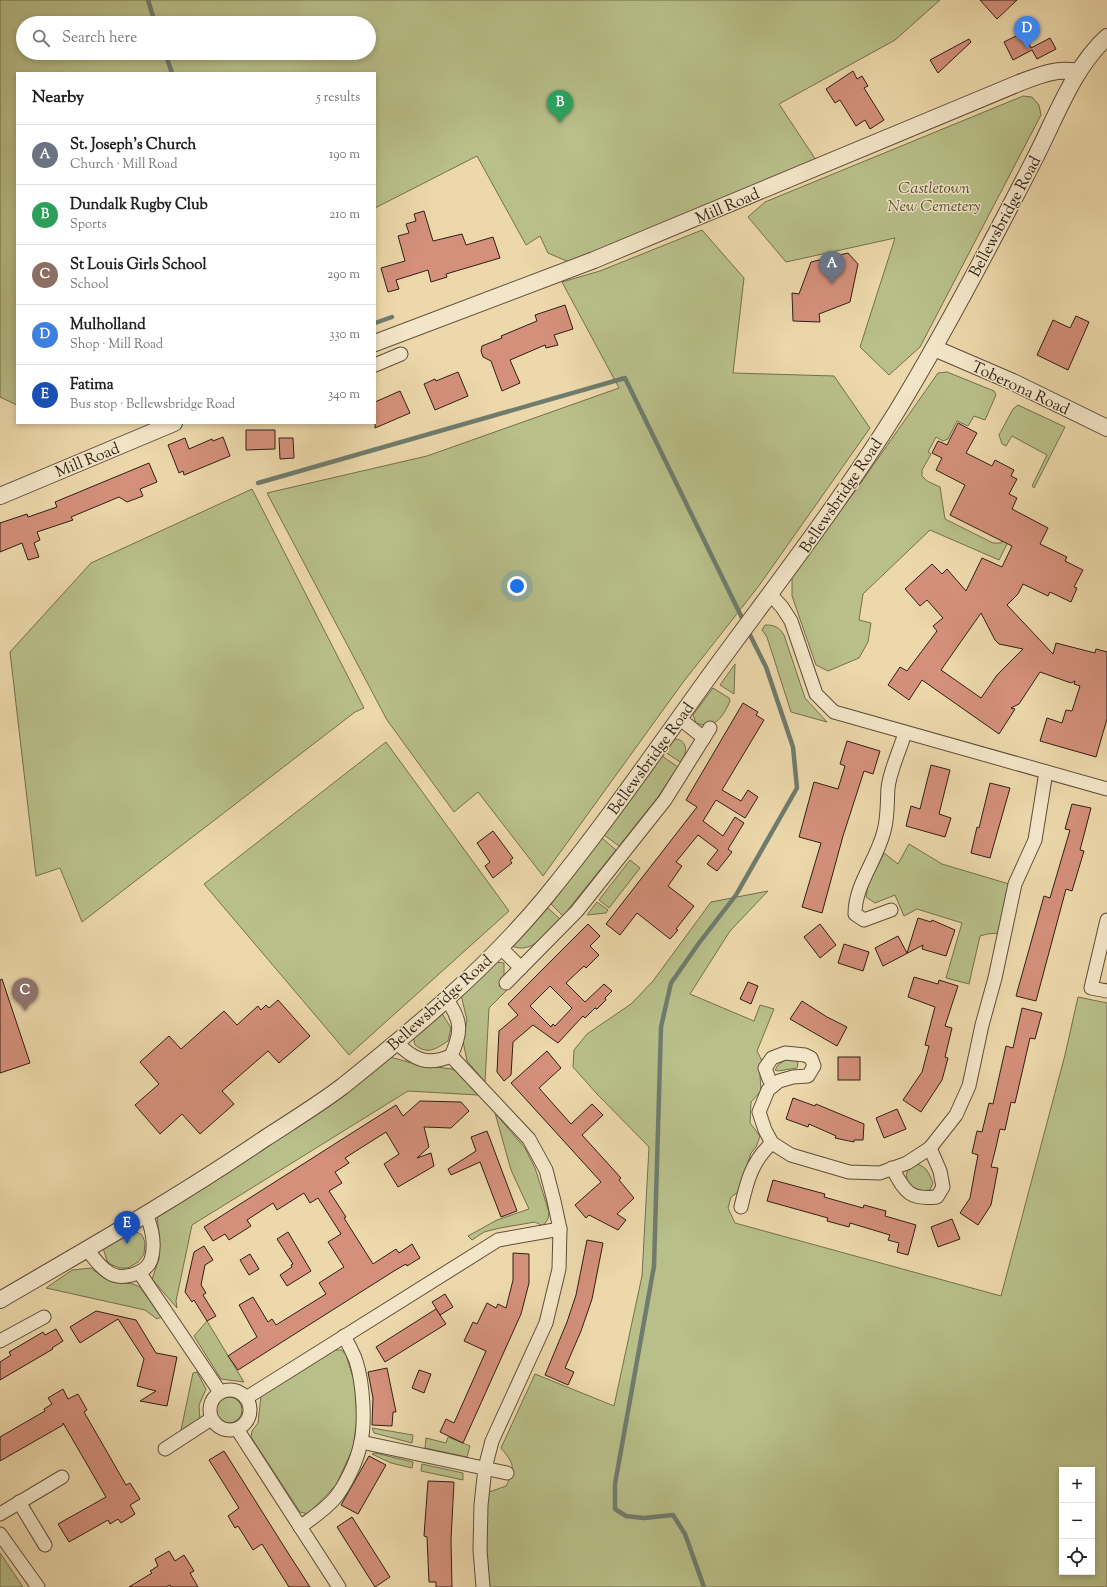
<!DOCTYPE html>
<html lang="en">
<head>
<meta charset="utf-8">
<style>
  :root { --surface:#fff; --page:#f6f6f6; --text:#222; --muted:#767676; --line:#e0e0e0; --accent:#7c3aed }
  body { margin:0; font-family:"Sorts Mill Goudy",serif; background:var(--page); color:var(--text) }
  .controls { position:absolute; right:12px; bottom:12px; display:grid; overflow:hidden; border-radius:0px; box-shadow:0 2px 6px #0003 }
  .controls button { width:36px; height:36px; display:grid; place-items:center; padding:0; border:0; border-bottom:1px solid var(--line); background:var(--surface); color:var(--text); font:20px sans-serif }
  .you { position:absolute; left:517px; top:586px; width:14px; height:14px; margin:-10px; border:3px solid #fff; border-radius:50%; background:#1a73e8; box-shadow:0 0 0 6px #1a73e833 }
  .badge { display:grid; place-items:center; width:26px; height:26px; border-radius:50%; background:var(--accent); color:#fff; font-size:13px; font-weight:700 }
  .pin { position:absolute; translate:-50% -33px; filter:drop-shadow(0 1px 2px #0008) }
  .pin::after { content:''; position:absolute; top:21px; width:14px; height:12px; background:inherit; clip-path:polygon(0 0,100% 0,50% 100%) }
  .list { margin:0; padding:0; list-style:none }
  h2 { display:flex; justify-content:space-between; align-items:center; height:52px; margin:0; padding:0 16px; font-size:17px }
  h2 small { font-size:13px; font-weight:400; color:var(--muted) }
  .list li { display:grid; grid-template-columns:26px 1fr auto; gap:12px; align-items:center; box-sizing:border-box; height:60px; padding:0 16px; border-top:1px solid var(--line) }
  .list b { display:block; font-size:15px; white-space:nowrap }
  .list p { margin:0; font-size:13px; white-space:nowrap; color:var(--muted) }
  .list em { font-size:13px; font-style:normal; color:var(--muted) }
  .icon { flex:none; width:22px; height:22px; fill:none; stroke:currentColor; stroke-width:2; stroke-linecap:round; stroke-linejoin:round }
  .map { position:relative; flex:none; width:1107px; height:1587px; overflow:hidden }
  .search { position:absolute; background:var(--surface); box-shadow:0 2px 6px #0003; left:16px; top:16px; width:360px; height:44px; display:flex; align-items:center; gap:10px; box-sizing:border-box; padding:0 14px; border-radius:22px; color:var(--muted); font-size:15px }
  .panel { position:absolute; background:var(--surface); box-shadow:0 2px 6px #0003; left:16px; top:72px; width:360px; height:352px; border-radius:0px }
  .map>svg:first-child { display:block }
  .green { fill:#b8bf89; stroke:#746f4e; fill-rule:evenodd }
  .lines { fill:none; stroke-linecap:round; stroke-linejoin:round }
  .stream { stroke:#6f7c6d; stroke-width:4.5 }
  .building { fill:#d4907b; stroke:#301f14; fill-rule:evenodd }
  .minor-casing { stroke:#5f4d3a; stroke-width:15 }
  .tertiary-casing { stroke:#5f4d3a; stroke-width:18 }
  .minor { stroke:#f3e6c8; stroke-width:13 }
  .tertiary { stroke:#f3e6c8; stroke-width:16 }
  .labels { text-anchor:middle; stroke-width:3; stroke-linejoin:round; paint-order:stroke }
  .park-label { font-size:16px; font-style:italic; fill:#594f37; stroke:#f3e6c8 }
  .street-label { font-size:16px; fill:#301f14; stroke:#f3e6c8 }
</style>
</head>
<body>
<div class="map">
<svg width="1107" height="1587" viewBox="0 0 1107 1587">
  <rect width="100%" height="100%" fill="#ecd8ab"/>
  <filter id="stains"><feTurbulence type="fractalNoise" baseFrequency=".005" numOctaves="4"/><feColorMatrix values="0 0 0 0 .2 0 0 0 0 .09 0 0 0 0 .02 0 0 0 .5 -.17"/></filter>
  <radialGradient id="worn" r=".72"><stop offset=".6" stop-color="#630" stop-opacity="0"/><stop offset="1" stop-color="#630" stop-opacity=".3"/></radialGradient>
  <g class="green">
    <path d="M0,0H940L895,40L779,104L816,160L569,262L548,253L540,236L526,245L477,156L375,208V73H17V405L0,397ZM23,23H369V53H23Z"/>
    <polygon points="1023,96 1032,97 1039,105 1041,115 920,347 889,375 860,347 895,238 786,262 748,217 765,202"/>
    <polygon points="702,230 744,278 733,373 834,376 870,428 758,587 684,681 543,876 478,792 454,812 387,720 267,493 427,456 619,388 562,282 600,271"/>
    <polygon points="947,372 994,391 996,395 985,420 974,416 968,426 957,421 948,439 943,441 936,437 928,452 931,454 922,470 922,476 927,481 940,487 945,519 993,543 1001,543 1003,538 1009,540 999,560 930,530 863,594 859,620 871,623 868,642 859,658 828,671 816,665 792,596 792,575 853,494 938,373"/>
    <polygon points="1018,405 1065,427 1034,488 1032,486 1047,455 1012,436 1006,446 1002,444 999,435 1013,409"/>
    <polygon points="252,489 364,708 355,712 82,922 60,868 36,876 10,652 91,563"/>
    <path d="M765,625C775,625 779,627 784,635L805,698L827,722L791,712L767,637L762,630Z"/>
    <polygon points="735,664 734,694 720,685"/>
    <path d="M713,688L729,698L730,701C723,717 715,730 696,723L693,715Z"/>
    <path d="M675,739C688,740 688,754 680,762L665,752Z"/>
    <polygon points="386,742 509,911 349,1055 204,884"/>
    <polygon points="662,756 678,767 658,797 619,846 604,835"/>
    <polygon points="602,838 616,850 563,916 551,904"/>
    <polygon points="909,844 942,864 1009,884 999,933 987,934 980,936 969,984 946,978 962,923 917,909 904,916 895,895 875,903 866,897 868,886 884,853 898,864"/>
    <polygon points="630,860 640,868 609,908 599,900"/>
    <path d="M768,891L730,931L690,994L754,1021L760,1005L774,1009L757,1051L762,1061L760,1075L761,1091L751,1102L750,1123L760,1136L756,1147L751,1153L738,1192L731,1197L728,1208L735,1223L1001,1296L1065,1055L1078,997L1107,1003V1587H490C486,1555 485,1524 489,1492L506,1486C516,1467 514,1464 501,1448L535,1374L614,1406L642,1276L649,1147L597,1094L573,1067L574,1050L587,1034L631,1004L653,981L711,902ZM1062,1470H1092V1572H1062Z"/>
    <polygon points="597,902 608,910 606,913 587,915"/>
    <path d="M548,908L560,919C548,932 532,955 512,946Z"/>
    <polygon points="495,962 504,963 504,980 509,988 489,1008 485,1082 467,1061 463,1041 467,1020 461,995"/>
    <path d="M441,1012L451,1028L448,1041C436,1049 428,1055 415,1045L413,1036Z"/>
    <polygon points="390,1057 419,1065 452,1069 462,1074 478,1095 408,1091 192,1225 176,1301 177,1308 152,1279 159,1259 159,1233 157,1216"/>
    <polygon points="785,1060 795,1060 798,1063 797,1068 778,1071 775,1070 778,1065"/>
    <polygon points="495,1113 525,1148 535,1168 549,1212 548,1219 543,1226 535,1222 500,1228 484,1232 472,1240 468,1236 497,1220 529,1209 511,1170"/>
    <path d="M915,1164C926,1165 929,1173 933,1183L930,1190C908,1194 898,1172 915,1164Z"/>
    <polygon points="133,1230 142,1235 145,1242 144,1254 138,1262 128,1268 120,1268 112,1265 107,1261 103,1248"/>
    <polygon points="91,1268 104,1278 115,1282 133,1284 140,1287 161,1317 157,1319 145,1310 46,1288 72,1270"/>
    <polygon points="207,1321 244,1382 221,1379 194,1336"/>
    <polygon points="335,1350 342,1350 346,1355 355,1384 357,1420 353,1448 336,1485 308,1514 300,1512 251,1437 252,1431 258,1423 261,1396"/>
    <polygon points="197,1372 206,1389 199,1405 200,1421 182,1433 181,1430 193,1373"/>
    <circle cx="229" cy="1410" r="13"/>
    <polygon points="372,1428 413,1435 412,1443 374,1433"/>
    <polygon points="448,1437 470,1446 467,1457 425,1448 426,1438 446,1443"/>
    <polygon points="375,1453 413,1462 412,1468 391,1463 372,1454"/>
    <polygon points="422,1464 463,1473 463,1480 421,1471"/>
    <polygon points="0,1553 23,1587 0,1587"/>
  </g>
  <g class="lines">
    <g class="stream">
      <polyline points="148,0 155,23"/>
      <polyline points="165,53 172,73"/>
      <polyline points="375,323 392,317"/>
      <polyline points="258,483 625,378 744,622"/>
      <polyline points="704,1587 685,1534 673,1515 644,1518 626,1516 615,1509 615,1484 654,1266 661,1027 671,983 699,943 736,895 797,788 793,747 766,667 747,629"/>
    </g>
  </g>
  <g class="building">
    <polygon points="980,0 1017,0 997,19"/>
    <polygon points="1018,35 1020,40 1026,37 1031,48 1050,38 1056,49 1037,59 1032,50 1013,60 1004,42"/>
    <polygon points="969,39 971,42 938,73 930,60"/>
    <polygon points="853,71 857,79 862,76 868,86 864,88 884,120 870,129 865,120 856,126 840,100 835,103 826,89"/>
    <polygon points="424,211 433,241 462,234 466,245 493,237 500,258 446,274 447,277 431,282 428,270 396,280 399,289 388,292 381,268 405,261 398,236 409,233 406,224 416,221 414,214"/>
    <polygon points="848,253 858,264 850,302 819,314 820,322 793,321 792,293 799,294 811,262"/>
    <polygon points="565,305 573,329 554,335 558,345 546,348 545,345 510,360 520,383 502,391 491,361 483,357 481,351 482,346 502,338 501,336 537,321 535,315"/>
    <polygon points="1076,316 1089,322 1068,370 1037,355 1053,320 1070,328"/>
    <polygon points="458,372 468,396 435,410 424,384 435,379 436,381"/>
    <polygon points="400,391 410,413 375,428 375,402"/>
    <path d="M958,423L977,433L966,453L992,466L995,460L1014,470L1011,476L1017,479L1009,494L1017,498L1012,509L1048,528L1040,544L1067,557L1065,561L1083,570L1074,587L1077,588L1071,602L1050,592L1048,596L1023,584L1018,594L1007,605L1053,654L1056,643L1095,653L1096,649L1107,652V719L1096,757L1040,741L1047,718L1062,723L1066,710L1072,711L1080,686L1074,684L1075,681L1071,683L1040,672L1019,704L1011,708L1015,709L999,734L922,680L909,700L888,685L900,667L907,671L937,631L933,626L943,618L927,600L920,606L905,589L932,564L942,574L947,569L966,591L982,558L1002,567L1012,546L950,515L965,485L936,470L942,458L932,453L938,441L947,445ZM981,613L995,640L999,644L1023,649L997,675L981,698L941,670Z"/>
    <polygon points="246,430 275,430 275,449 246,450"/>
    <polygon points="223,437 230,456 184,475 183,471 179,473 168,445 185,438 189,449 212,439 213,441"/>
    <polygon points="279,438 293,438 294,458 280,459"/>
    <polygon points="149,463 157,482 140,489 143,496 127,502 119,497 71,517 73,520 37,532 40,540 34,543 39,557 28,560 22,543 0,552 0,523 27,514 28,517 57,507 55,502"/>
    <polygon points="743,703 758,712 756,715 764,720 722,790 741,801 748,790 758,797 745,818 716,800 703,821 723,836 735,817 744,823 728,849 732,852 717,871 707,864 718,850 698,835 676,862 682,866 668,886 694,906 676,929 678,930 670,939 637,913 620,935 606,924 697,807 686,800"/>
    <polygon points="847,741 880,751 873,774 864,771 843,836 822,913 802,907 821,843 799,837 814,782 838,789 845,766 840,764"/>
    <polygon points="931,765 950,770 939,814 951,818 945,837 906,826 911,806 920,809"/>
    <polygon points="990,783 1010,788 990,858 971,853 977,827 979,828"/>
    <polygon points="1072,804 1091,808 1080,850 1084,851 1072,891 1066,889 1036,1001 1016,996 1044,896 1050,898 1070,830 1065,829"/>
    <polygon points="493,831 513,858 510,860 512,863 493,878 485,866 490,862 477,843"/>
    <polygon points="918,918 931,922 932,920 955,930 946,956 922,949 923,945 883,966 875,948 898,936 907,953"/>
    <path d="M588,924L600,936L590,946L599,955L586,968L584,966L566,983L585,1002L604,984L612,991L605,998L606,1000L597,1009L595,1008L585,1018L583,1016L558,1043L533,1025L513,1042L511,1075L504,1081L497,1072L499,1031L518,1015L508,1004ZM550,986L572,1008L555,1026L553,1024L551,1027L530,1006Z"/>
    <polygon points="820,924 836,945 820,958 804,937"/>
    <polygon points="844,944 869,952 863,971 838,963"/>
    <polygon points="914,977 938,984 939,980 958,986 945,1026 952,1028 945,1057 948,1058 942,1080 921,1112 903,1100 922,1072 929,1046 925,1045 935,1007 908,997"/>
    <polygon points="2,979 30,1063 0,1073 0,980"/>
    <polygon points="748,982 758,986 751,1004 740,999"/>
    <polygon points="278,1000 310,1036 279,1063 268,1051 222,1091 234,1104 200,1134 182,1114 160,1134 135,1105 159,1084 140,1062 169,1036 181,1049 224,1011 237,1025 258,1006 261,1010 266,1005 269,1008"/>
    <polygon points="802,1001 827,1017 847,1027 837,1046 790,1019"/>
    <polygon points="1022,1008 1042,1013 1035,1039 1030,1038 1015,1103 1011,1102 1005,1130 1000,1129 996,1147 991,1167 998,1168 991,1205 978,1225 960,1213 970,1198 974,1176 978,1155 972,1153 977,1131 982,1132 989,1103 993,1104 1006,1046 1013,1048"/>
    <polygon points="547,1051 561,1068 539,1088 571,1124 592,1104 603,1115 582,1135 621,1178 619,1180 634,1198 617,1214 626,1220 618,1230 589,1215 586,1218 575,1205 601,1182 511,1083"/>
    <rect x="838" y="1057" width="22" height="23"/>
    <polygon points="793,1098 815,1106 816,1104 864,1124 863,1140 854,1140 854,1142 835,1138 836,1136 809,1124 808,1127 786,1119"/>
    <polygon points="420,1101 461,1102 469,1111 451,1128 424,1127 429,1147 417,1158 431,1153 434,1166 398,1187 384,1164 399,1154 386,1132 345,1158 349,1163 335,1172 342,1183 329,1191 346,1217 344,1218 373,1264 396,1249 399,1253 412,1244 420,1258 407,1266 406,1264 394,1271 238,1370 228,1356 257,1337 239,1305 253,1297 268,1322 272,1319 276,1325 326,1294 319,1283 344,1267 328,1242 341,1234 318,1198 310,1203 304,1193 277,1210 273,1203 247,1220 251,1226 229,1240 225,1234 213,1241 204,1227 396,1105 403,1116"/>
    <polygon points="897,1109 906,1129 884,1138 876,1118"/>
    <polygon points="487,1131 517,1211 501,1217 480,1162 451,1175 448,1169 476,1151 471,1137"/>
    <polygon points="773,1180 825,1194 824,1197 863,1208 864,1205 886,1211 885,1216 916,1225 908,1255 897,1252 899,1243 888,1240 890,1235 850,1223 849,1227 827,1221 828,1218 767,1201"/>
    <polygon points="952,1219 960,1239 938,1247 931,1227"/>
    <polygon points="288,1232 311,1271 287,1286 280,1275 292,1267 291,1265 293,1264 277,1239"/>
    <polygon points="587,1240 603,1243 592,1299 581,1331 565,1368 574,1372 568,1385 545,1375 567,1322 576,1295"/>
    <polygon points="204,1246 213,1260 205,1265 201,1285 206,1293 203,1295 216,1316 207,1321 194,1300 192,1302 185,1292 194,1252"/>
    <polygon points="513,1253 529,1254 529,1283 521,1314 463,1443 440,1432 446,1419 454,1423 486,1351 464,1341 473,1322 477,1324 487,1303 496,1308 498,1304 506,1308 513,1280"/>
    <polygon points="250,1254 259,1269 249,1275 240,1260"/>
    <polygon points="445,1294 453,1307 440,1315 432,1302"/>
    <polygon points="436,1309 446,1324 385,1362 376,1347"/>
    <polygon points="96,1311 136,1320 156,1353 177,1357 167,1406 140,1401 156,1391 137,1386 144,1359 118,1319 80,1343 70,1327"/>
    <polygon points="56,1329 63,1341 52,1348 53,1349 0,1380 0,1362 11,1355 9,1352 43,1332 45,1335"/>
    <polygon points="387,1368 396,1412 393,1412 392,1426 372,1425 373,1398 368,1372"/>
    <polygon points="419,1370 431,1374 424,1393 412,1388"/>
    <polygon points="63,1389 68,1399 78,1394 87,1410 84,1412 126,1485 130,1483 140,1499 130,1505 135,1514 121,1523 118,1519 110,1524 108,1520 69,1542 58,1524 106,1497 63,1423 63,1425 0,1461 0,1437 45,1411 44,1409 52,1404 48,1398"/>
    <polygon points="224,1451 290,1556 310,1587 289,1587 262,1544 253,1550 238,1526 235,1528 228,1516 239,1508 209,1460"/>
    <polygon points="369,1456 386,1465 358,1514 341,1505"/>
    <polygon points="428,1481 454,1482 451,1540 452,1587 436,1587 436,1582 429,1582 427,1537 424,1536"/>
    <polygon points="352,1517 390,1577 375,1587 337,1527"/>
    <polygon points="169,1551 175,1561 184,1555 194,1571 190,1573 198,1587 171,1587 170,1585 166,1587 129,1587 152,1573 150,1571 158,1566 155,1559"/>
  </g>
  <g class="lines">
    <g class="minor-casing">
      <g id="minor">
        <polyline points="375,365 401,354"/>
        <polyline points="770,594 782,607 791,621 816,694 834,712 1107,789"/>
        <polyline points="679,718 704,738"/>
        <path d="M891,910L864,920L855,914C855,884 877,860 884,831C888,817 887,803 888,788C890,770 900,750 905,733"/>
        <polyline points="1107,920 1091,988 1107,991"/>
        <polyline points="500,947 521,968"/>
        <polyline points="506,983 577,911 665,800 710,728"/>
        <path d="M396,1042C414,1060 427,1066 451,1056C462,1032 462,1020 446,999"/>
        <polyline points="451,1056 529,1139 546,1170 554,1201 560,1229 559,1269 546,1323 492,1441 485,1468 481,1505 480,1550 483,1587"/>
        <polyline points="774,1085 769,1079 765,1068 772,1058 785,1053 805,1055 811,1058 814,1066 808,1076 793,1077 779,1081 768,1090 759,1112 765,1130 772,1143 791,1155 849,1172 880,1173 907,1163 930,1148 956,1115 969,1086 982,1025 995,978 1015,884 1035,840 1046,772"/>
        <path d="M892,1168C905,1191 908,1200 937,1197L943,1187L940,1171L930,1148"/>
        <path d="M741,1207C747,1181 752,1161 772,1143"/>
        <path d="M87,1249C93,1257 99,1266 108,1272C120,1281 145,1275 151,1260C156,1244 152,1228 146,1214"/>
        <polyline points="139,1272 220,1392"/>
        <polyline points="0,1341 44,1317"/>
        <circle cx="230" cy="1410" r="20"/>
        <polyline points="246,1398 498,1240 560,1229"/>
        <polyline points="237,1429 339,1587"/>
        <polyline points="361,1442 507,1473"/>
        <polyline points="165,1449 211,1419"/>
        <polyline points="19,1502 45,1545"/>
        <polyline points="0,1514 62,1477"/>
        <path d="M300,1527C312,1518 325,1510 335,1498C345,1486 357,1461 360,1446C366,1424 363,1382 356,1361C353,1352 348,1344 344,1336"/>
        <polyline points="0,1534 38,1587"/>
      </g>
    </g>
    <g class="tertiary-casing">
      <g id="tertiary">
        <path d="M375,343L594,260L1019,83C1040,75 1055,68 1078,72"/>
        <polyline points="934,348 1013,382 1107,428"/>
        <polyline points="0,496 174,423"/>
        <path d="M0,1300C89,1248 179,1197 264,1139C290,1122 318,1105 343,1086C414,1029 486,969 544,899C604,826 658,747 713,671C776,585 841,501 897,411C946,330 990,246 1033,162C1055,120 1072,69 1107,37"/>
      </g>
    </g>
    <use href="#minor" class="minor"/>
    <use href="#tertiary" class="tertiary"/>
  </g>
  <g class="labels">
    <g class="park-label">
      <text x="934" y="193">Castletown<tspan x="934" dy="18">New Cemetery</tspan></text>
    </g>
    <g class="street-label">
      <text transform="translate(727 205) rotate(-23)" y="6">Mill Road</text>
      <text transform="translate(1004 216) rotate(-62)" y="6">Bellewsbridge Road</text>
      <text transform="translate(1021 387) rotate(25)" y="6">Toberona Road</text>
      <text transform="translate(87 459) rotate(-22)" y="6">Mill Road</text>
      <text transform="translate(840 495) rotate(-56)" y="6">Bellewsbridge Road</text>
      <text transform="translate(650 758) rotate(-54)" y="6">Bellewsbridge Road</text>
      <text transform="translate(439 1002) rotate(-42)" y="6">Bellewsbridge Road</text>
    </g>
  </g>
  <rect width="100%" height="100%" filter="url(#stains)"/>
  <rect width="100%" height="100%" fill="url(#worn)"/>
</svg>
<div class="controls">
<button>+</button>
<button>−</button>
<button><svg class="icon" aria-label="locate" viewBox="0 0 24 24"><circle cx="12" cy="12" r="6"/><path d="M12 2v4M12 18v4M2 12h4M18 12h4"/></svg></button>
</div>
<div class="you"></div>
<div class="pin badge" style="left:832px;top:284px;background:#6b7280">A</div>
<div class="pin badge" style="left:560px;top:123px;background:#2e9e5b">B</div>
<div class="pin badge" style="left:25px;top:1011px;background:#8d6e63">C</div>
<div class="pin badge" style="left:1027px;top:49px;background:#3f7fe0">D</div>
<div class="pin badge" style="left:127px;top:1244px;background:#1a4fb4">E</div>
<div class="search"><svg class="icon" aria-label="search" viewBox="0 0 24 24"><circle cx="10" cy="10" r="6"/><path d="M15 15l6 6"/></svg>Search here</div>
<section class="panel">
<h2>Nearby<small>5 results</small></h2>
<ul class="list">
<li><span class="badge" style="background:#6b7280">A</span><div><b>St. Joseph's Church</b><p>Church · Mill Road</p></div><em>190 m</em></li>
<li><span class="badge" style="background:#2e9e5b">B</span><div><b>Dundalk Rugby Club</b><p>Sports</p></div><em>210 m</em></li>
<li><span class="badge" style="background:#8d6e63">C</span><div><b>St Louis Girls School</b><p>School</p></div><em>290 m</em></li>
<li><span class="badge" style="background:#3f7fe0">D</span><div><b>Mulholland</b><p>Shop · Mill Road</p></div><em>330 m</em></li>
<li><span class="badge" style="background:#1a4fb4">E</span><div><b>Fatima</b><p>Bus stop · Bellewsbridge Road</p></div><em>340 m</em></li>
</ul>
</section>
</div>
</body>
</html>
